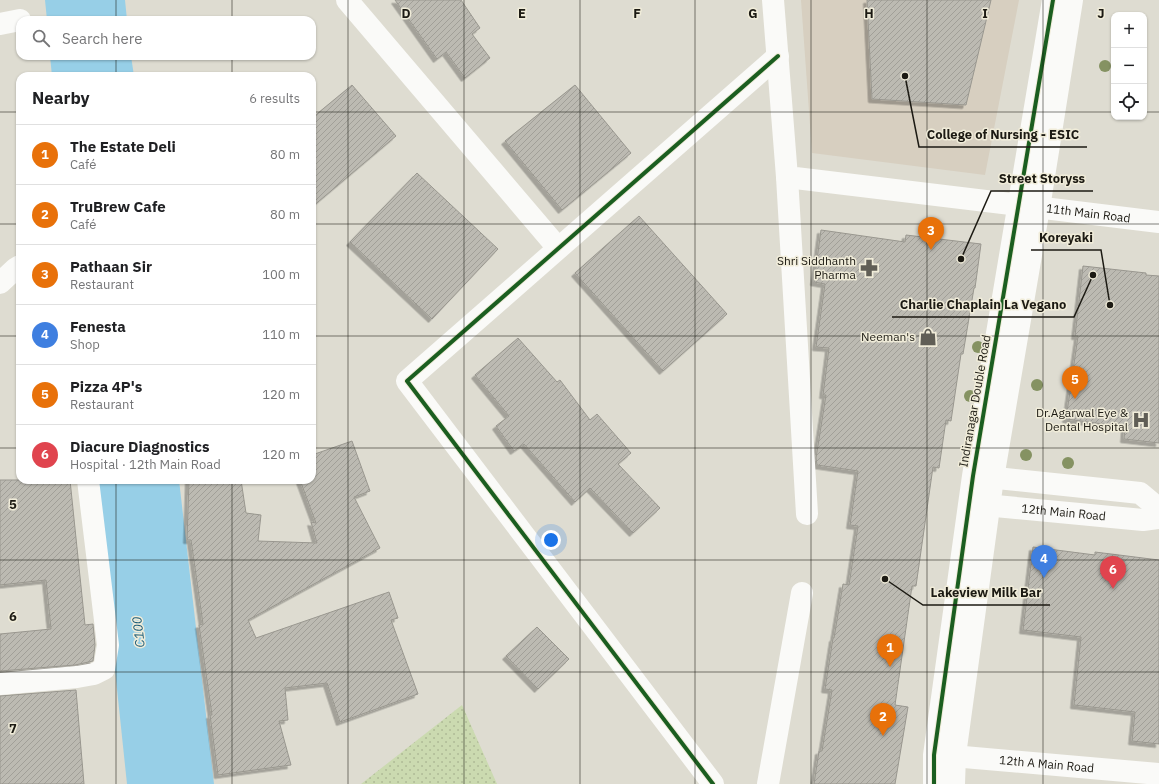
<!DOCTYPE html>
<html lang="en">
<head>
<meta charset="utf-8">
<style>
  :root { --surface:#fff; --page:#f2f2f2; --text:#202124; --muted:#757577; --line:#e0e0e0; --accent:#d93025 }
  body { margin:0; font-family:"IBM Plex Sans",sans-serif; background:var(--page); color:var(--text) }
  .controls { position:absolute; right:12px; top:12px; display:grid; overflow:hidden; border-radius:8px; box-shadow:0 1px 3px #0004 }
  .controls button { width:36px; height:36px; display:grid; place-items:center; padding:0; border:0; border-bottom:1px solid var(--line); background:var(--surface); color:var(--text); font:20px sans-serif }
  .you { position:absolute; left:551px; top:540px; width:14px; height:14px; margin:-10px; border:3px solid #fff; border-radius:50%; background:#1a73e8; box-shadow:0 0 0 6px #1a73e833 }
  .badge { display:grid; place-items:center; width:26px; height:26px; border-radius:50%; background:var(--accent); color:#fff; font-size:13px; font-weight:700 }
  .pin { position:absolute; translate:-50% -33px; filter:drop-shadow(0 1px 2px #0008) }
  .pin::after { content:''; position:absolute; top:21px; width:14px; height:12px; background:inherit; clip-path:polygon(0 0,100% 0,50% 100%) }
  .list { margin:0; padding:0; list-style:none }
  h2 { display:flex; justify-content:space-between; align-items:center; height:52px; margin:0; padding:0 16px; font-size:17px }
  h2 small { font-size:13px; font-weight:400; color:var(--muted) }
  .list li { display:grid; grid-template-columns:26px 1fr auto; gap:12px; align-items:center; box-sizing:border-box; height:60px; padding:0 16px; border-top:1px solid var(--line) }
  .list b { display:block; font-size:15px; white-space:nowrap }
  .list p { margin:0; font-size:13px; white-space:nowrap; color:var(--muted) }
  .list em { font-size:13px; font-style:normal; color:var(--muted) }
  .icon { flex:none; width:22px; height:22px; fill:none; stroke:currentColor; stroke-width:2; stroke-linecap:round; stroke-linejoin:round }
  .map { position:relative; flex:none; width:1159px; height:784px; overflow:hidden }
  .search { position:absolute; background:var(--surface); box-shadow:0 1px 3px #0004; left:16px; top:16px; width:300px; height:44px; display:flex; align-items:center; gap:10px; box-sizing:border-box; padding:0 14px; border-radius:12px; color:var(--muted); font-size:15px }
  .panel { position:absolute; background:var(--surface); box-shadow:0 1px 3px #0004; left:16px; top:72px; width:300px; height:412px; border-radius:12px }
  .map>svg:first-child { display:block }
  .education { fill:#d7cfc0 }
  .grass { fill:url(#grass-dots) }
  .water { fill:#97cfe7 }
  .building { fill:url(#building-hatch); stroke:#99978f; filter:url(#shadow) }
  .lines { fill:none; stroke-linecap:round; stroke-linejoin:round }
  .minor { stroke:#fafaf8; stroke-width:22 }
  .cycleway-casing { stroke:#f0ecd9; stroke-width:6 }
  .cycleway { stroke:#1b5e20; stroke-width:4 }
  .tree { fill:#859262 }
  .grid { fill:none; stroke:#1c1a13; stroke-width:1; stroke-opacity:0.55 }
  .labels { text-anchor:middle; stroke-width:3; stroke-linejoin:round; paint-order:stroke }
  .street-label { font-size:12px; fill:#1c1a13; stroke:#f0ecd9 }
  .poi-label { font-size:12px; fill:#1c1a13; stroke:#f0ecd9; text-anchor:end }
  .water-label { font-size:13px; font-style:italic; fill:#1f5e79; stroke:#f0ecd9 }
  .grid-label { font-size:13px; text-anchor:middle; font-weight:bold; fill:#1c1a13; stroke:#f0ecd9; stroke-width:3; stroke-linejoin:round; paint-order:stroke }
  .leader { fill:none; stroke:#1c1a13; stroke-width:1.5 }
  .callout-dot { fill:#1c1a13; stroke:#f0ecd9; stroke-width:1.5 }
  .callout-label { font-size:13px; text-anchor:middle; font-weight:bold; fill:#1c1a13; stroke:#f0ecd9; stroke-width:3; stroke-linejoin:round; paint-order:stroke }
</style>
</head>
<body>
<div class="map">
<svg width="1159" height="784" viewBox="0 0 1159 784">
  <defs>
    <pattern id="grass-dots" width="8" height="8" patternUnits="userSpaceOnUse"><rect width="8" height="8" fill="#cbdab0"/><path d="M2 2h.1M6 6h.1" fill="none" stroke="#aeba96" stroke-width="1.8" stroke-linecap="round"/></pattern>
    <pattern id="building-hatch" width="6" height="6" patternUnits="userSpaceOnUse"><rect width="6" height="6" fill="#bcbab2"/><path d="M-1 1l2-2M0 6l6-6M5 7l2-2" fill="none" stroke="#a19f98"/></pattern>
    <filter id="shadow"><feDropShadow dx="-3.5" dy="3.5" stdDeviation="0" flood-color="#0004"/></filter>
  </defs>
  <rect width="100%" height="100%" fill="#dedcd1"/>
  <polygon class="education" points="801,0 1019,0 985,175 812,153"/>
  <polygon class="grass" points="462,705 497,784 361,784"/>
  <g class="water">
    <polygon points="45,0 125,0 127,20 47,20"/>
    <polygon points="50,56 131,56 134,76 52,76"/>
    <polygon points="95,480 179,480 214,784 127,784"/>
  </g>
  <g class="building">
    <polygon points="395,0 461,0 480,28 472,34 490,58 465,78 446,52 437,59"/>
    <polygon points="867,0 991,0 966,105 872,99"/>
    <polygon points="352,85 396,136 312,207 312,118"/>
    <polygon points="575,85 631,153 562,210 505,141"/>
    <polygon points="417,173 498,249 432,319 350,242"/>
    <polygon points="639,216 727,314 663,371 575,273"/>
    <polygon points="821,230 905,242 906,235 981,244 975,288 974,288 963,354 961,354 951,421 946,420 939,468 933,467 916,586 912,586 895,705 908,707 895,784 814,784 819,751 822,751 832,690 825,689 833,638 834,638 843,584 849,585 858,526 850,525 858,471 817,465 816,458 826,395 823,395 829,348 816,347 825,284 814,282"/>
    <polygon points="1083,266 1146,273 1146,275 1159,276 1159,443 1124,439 1125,427 1066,419 1078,336 1075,336"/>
    <polygon points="518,338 557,382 560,380 590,420 597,414 631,453 618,464 660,508 633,533 590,488 575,502 524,444 514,451 496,426 509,416 475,375"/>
    <polygon points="352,441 370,491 354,497 380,548 248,620 256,638 389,592 398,618 391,620 418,694 340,722 327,683 285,688 288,720 279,721 291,765 218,775 210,715 212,715 199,625 203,624 191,540 187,540 189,480 241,480 246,513 261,515 258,541 317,543 311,522 316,523 300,480 312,480 312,455"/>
    <polygon points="0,480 70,480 85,625 93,624 95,645 93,661 75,665 0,671 0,634 51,629 46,580 0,585"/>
    <polygon points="1033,547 1095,555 1095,552 1159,560 1159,744 1132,741 1135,712 1074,705 1081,637 1023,630"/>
    <polygon points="537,627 569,659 538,689 506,656"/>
    <polygon points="76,690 84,784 0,784 0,696"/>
  </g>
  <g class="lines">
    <g class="minor">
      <polyline points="347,0 558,248"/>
      <path id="s1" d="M773,0L787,177L1159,222"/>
      <polyline points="0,24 20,20"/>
      <polyline points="787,177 807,514"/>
      <polyline points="0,283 15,269 20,266"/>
      <polyline points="978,476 1140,493 1159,509"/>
      <path id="s2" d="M974,504L1143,520L1159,518"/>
      <polyline points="0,684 77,677 94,674 104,669 108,645 88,480"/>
      <path id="s3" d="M941,755L1159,774"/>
      <polyline points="713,784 407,381 778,56"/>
      <polyline points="768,784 802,593"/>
      <polyline points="934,784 934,755 973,476 1053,0"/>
      <polyline points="954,784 955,755 993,478 1039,208 1072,0"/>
    </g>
    <g class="cycleway-casing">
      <g id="cycleway">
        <polyline points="713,784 407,381 778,56"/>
        <polyline points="934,784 934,755 973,476 1053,0"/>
      </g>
    </g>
    <use href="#cycleway" class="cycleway"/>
  </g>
  <g class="tree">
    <circle cx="1105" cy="66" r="6"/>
    <circle cx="978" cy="347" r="6"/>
    <circle cx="1037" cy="385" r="6"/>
    <circle cx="970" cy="396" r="6"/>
    <circle cx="1026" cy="455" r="6"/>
    <circle cx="1068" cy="463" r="6"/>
  </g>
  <path class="grid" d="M116,0V20M232,0V20M348,0V784M464,0V784M580,0V784M695,0V784M811,0V784M927,0V784M1043,0V784M116,56V76M232,56V76M0,112H20M312,112H1114M1144,112H1159M0,224H20M312,224H1159M0,336H20M312,336H1159M0,448H20M312,448H1159M116,480V784M232,480V784M0,560H1159M0,672H1159"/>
  <defs>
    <g id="pharmacy-bare" transform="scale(1.38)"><path d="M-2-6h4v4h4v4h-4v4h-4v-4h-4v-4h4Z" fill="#605e56" stroke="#f0ecd9" stroke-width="2.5" paint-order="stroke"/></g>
    <g id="shop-bare" transform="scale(1.38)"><path d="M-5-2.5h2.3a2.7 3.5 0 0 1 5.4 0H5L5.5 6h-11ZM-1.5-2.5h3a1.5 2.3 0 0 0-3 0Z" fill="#605e56" stroke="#f0ecd9" stroke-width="2.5" paint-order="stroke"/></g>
    <g id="hospital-bare" transform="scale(1.38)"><path d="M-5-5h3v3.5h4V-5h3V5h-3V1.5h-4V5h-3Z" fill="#605e56" stroke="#f0ecd9" stroke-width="2.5" paint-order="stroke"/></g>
  </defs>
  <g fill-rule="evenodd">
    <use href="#pharmacy-bare" x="869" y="268"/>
    <use href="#shop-bare" x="928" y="337"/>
    <use href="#hospital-bare" x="1141" y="420"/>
  </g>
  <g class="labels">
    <g class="street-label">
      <text dy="4" stroke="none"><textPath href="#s1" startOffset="481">11th Main Road</textPath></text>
      <text transform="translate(975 401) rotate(-80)" y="4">Indiranagar Double Road</text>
      <text dy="4" stroke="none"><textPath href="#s2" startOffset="90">12th Main Road</textPath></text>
      <text dy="4" stroke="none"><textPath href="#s3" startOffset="106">12th A Main Road</textPath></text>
    </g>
    <g class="poi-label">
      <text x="856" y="265">Shri Siddhanth<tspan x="856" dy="14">Pharma</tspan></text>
      <text x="915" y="341">Neeman's</text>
      <text x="1128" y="417">Dr.Agarwal Eye &amp;<tspan x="1128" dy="14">Dental Hospital</tspan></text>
    </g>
    <g class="water-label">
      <text transform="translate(138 632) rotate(-97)" y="5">C100</text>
    </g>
  </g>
  <g class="grid-label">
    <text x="406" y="18">D</text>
    <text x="522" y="18">E</text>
    <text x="637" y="18">F</text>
    <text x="753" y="18">G</text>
    <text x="869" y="18">H</text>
    <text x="985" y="18">I</text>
    <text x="1101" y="18">J</text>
    <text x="13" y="509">5</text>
    <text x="13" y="621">6</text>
    <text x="13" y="733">7</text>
  </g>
  <path class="leader" d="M905 76L919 147H1087M961 259L991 191H1093M1110 305L1101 250H1031M1093 275L1074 317H892M885 579L923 605H1050"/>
  <g class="callout-dot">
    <circle cx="905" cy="76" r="4"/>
    <circle cx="961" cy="259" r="4"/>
    <circle cx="1110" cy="305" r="4"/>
    <circle cx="1093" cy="275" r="4"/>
    <circle cx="885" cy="579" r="4"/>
  </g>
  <g class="callout-label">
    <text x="1003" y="139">College of Nursing - ESIC</text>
    <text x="1042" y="183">Street Storyss</text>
    <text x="1066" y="242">Koreyaki</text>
    <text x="983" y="309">Charlie Chaplain La Vegano</text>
    <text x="986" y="597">Lakeview Milk Bar</text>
  </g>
</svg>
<div class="controls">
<button>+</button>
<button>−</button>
<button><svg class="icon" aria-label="locate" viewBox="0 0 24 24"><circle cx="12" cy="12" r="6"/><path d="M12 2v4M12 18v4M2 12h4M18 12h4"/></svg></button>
</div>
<div class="you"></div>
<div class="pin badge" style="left:890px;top:667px;background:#e8710a">1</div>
<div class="pin badge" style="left:883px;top:736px;background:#e8710a">2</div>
<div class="pin badge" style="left:931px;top:250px;background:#e8710a">3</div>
<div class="pin badge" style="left:1044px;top:578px;background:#3f7fe0">4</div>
<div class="pin badge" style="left:1075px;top:399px;background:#e8710a">5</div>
<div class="pin badge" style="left:1113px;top:589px;background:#e0444e">6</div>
<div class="search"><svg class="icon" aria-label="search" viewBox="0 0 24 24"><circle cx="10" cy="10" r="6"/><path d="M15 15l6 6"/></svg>Search here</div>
<section class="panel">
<h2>Nearby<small>6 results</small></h2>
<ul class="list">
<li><span class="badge" style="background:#e8710a">1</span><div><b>The Estate Deli</b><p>Café</p></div><em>80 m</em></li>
<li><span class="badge" style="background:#e8710a">2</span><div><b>TruBrew Cafe</b><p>Café</p></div><em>80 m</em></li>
<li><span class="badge" style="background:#e8710a">3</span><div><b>Pathaan Sir</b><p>Restaurant</p></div><em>100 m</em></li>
<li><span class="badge" style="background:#3f7fe0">4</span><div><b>Fenesta</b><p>Shop</p></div><em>110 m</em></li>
<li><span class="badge" style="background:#e8710a">5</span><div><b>Pizza 4P's</b><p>Restaurant</p></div><em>120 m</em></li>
<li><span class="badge" style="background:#e0444e">6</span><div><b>Diacure Diagnostics</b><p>Hospital · 12th Main Road</p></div><em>120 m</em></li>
</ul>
</section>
</div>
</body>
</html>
